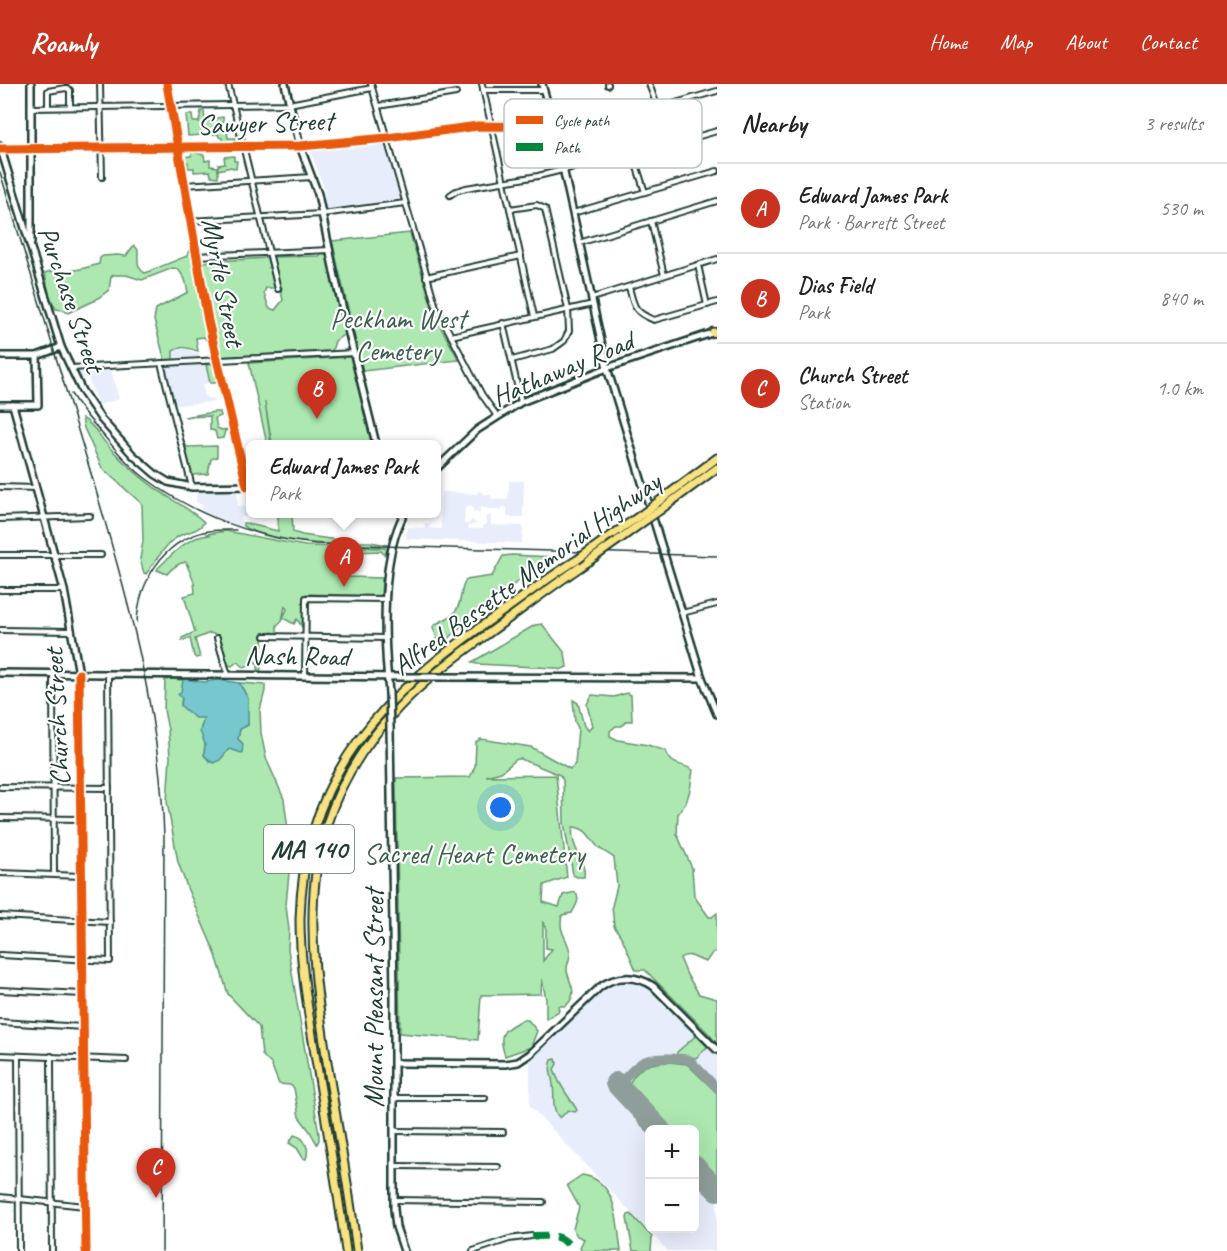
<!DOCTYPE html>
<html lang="en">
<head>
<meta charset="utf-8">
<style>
  :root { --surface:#fff; --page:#f6f6f6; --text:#222; --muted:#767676; --line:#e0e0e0; --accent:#c8321e }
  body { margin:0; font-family:Caveat,sans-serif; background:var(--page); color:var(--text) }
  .controls { position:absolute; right:18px; bottom:18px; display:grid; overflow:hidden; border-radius:9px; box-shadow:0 6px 24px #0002 }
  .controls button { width:54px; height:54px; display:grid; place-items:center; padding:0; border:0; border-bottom:2px solid var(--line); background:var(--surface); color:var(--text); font:30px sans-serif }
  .you { position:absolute; left:501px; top:724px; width:21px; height:21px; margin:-15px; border:4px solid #fff; border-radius:50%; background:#1a73e8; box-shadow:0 0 0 9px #1a73e833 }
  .badge { display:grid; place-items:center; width:39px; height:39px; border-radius:50%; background:var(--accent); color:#fff; font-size:20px; font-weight:700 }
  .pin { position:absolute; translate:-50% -50px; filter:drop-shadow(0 2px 3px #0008) }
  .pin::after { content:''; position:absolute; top:32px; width:21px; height:18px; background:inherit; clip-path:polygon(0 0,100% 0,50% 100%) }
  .popup { position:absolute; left:246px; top:356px; width:195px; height:78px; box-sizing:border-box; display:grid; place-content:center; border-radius:9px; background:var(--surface); filter:drop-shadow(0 2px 4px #0005); font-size:20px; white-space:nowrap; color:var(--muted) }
  .popup b { font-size:22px; color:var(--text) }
  .popup::after { content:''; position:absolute; left:50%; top:100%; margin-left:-12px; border:12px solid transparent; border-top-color:var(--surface) }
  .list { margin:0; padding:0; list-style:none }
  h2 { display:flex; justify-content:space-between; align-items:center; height:78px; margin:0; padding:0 24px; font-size:26px }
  h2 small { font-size:20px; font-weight:400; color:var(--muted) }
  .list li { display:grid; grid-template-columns:39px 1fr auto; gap:18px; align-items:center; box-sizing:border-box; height:90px; padding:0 24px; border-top:2px solid var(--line) }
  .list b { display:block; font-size:22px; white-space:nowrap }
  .list p { margin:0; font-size:20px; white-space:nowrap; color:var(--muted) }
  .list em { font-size:20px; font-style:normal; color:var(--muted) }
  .map { position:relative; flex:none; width:717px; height:1167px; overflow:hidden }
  header { display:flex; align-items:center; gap:36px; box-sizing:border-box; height:84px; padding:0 30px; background:var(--accent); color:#fff }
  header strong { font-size:28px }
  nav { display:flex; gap:33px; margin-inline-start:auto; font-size:21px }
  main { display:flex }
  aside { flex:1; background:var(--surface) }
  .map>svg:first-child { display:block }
  .built { fill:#e8edfc; fill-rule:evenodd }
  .green { fill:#ace8af; stroke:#669272; stroke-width:1.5; fill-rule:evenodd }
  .water { fill:#76c8ce; stroke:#539090; stroke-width:1.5 }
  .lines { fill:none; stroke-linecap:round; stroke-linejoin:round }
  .taxiway { stroke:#8f9e9a; stroke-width:9 }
  .runway { stroke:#8f9e9a; stroke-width:22 }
  .street-casing { stroke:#1f3d34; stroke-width:8 }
  .secondary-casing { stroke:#1f3d34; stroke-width:10 }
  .highway-casing { stroke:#1f3d34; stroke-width:11 }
  .street { stroke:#fff; stroke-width:4 }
  .secondary { stroke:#fff; stroke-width:5 }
  .highway { stroke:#f8e281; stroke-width:7 }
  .rail { stroke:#1f3d34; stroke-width:1.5 }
  .secondary-bridge-casing { stroke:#1f3d34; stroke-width:10; stroke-linecap:butt }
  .highway-bridge-casing { stroke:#1f3d34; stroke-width:11; stroke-linecap:butt }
  .secondary-bridge { stroke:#fff; stroke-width:5 }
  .highway-bridge { stroke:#f8e281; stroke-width:7 }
  .quiet { stroke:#00873e; stroke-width:8; stroke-dasharray:15 8; stroke-linecap:butt }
  .cycleway-casing { stroke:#fff; stroke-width:13 }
  .cycleway { stroke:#e8590c; stroke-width:9 }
  .labels { text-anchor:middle; stroke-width:4.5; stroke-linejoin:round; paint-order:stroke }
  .shield { fill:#fff; stroke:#627771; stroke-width:1.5 }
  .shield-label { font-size:27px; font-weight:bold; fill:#1f3d34 }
  .street-label { font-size:28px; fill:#1f3d34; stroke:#fff }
  .park-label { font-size:28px; fill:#3b5f4d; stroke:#fff }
  .key { fill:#fff; stroke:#bcc5c2; stroke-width:1.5 }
  .key-label { font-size:16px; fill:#1f3d34 }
</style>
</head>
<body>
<header>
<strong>Roamly</strong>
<nav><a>Home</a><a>Map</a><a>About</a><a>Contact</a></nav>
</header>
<main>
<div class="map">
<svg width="717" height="1167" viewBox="0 0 717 1167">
  <rect width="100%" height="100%" fill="#fff"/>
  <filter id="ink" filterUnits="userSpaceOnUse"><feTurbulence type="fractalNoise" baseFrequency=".0167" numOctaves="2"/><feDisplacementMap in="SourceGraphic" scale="12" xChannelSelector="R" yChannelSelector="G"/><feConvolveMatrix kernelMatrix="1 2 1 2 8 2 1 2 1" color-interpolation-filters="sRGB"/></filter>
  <g filter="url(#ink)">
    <g class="built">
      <polygon points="384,58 400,115 326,125 324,104 309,64"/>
      <polygon points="187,264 192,268 199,269 200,273 173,274 175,267"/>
      <polygon points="206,281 209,299 202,301 206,314 214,315 215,318 175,321 166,283"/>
      <polygon points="111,287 119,315 98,321 88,294 80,295 77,288"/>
      <polygon points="509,397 524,397 523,433 507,433 507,423 502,423 501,427 480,423 480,428 473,428 473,423 465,422 464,440 468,440 472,436 477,440 468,442 468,445 483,445 483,441 486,441 486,432 491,432 491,441 523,442 522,459 406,455 407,443 425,444 425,439 431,440 428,444 441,445 440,416 442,408 477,410 477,407 482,408 482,410 491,411 492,415 508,416"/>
      <polygon points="237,407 238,423 245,423 246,433 241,433 242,443 206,429 201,426 202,421 196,418 196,409"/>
      <path d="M631,896L640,898L654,908L717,969V1167H668L530,1022V973L604,904L613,899ZM650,1046H694V1144H650Z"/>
    </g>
    <g class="green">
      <polygon points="201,27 204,27 205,37 211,37 211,35 223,33 224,44 227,45 228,54 236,54 238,59 222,60 222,54 219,53 218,50 188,52 186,31 192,31 193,38 199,38"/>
      <polygon points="192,68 204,71 205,77 210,76 210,82 218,83 218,93 211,92 210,87 194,88 194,84 188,84 188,78 183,78 182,73 191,72"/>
      <polygon points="234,72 234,77 237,77 236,85 231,83 218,86 218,81 225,80 224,73"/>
      <polygon points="410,149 435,233 459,276 363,287 332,157"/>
      <path d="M134,161L138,166C138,175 136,184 145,189L187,172L189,166H193L209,254L206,256L204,253L196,254L198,267C187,265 186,260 173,267V276L165,277L154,236L156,225L188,208L185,195L178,185L173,184L142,196L126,191H113L111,193L109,206L94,217L68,229L63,226L56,225L49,211L45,189C52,185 61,188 69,187C79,186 89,183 99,180L100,174L103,172L117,171L126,172Z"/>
      <polygon points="322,169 326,170 346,249 335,257 332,267 219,273 201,178 267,174 274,202 274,204 266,204 264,209 269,224 275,226 283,216 280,205 282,204 279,202 272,173 319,172"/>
      <polygon points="351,273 374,360 272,360 265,318 271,360 267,360 249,279"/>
      <polygon points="213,280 217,289 218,299 210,299 206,281"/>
      <polygon points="214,328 220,328 221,332 215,334 217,344 222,346 230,345 225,347 223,354 217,355 215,347 210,346 210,332 184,333"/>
      <path d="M82,334C94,340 100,354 110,364C127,382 149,401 170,414C182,422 194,428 204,438C201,446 187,448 179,452C164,461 156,477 146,490L144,489L140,475L143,457L142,420L102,384L84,344Z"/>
      <polygon points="182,353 187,363 217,362 217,373 211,375 208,390 192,391"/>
      <path d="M292,430L293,448L302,451L337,456L338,458H370L388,461C352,461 272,462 243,442V439H245L278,447V432Z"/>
      <path d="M226,447L305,462L385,464L387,465L385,471L381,467L354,468L353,484L349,485L348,491L350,493L382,494L381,512L306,510L302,543L297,535L294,540L283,534L287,525L285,522L282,537L277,541V549L272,548L271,551H264C264,556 262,561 262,567C261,575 262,581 260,589H258V581L254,576L250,581L244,583L237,578L232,582L228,581L220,552L210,549L195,555L200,573L196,574L194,572L190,554L182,557V554L195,548L184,512L195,509L194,498L187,481L189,482L186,478C178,479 172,484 167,490L157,486L158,484C173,470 186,453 209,451L207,450Z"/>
      <path d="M512,471L552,473L477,527L442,560H439L433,543C439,536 448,536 454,529C463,520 459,506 466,496L492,492L503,472Z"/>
      <polygon points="542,540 565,569 567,583 560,586 555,584 476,580 472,578 535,541"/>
      <path d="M172,595L183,596L181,621L203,634L204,639L201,643L205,660L204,671L210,678L222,673L229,665L242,666V659L238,655L240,645L248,641C246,625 250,612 239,599L265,601V607L260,626L261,649L266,674L284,715L291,768L286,821L289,846L288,865L319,1050V1056L317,1060L309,1046L299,1033L294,1004L290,1001L279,1000L271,980L262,971L259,943L228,910L216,871L188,806L178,778L167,718L170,673L168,646L164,626L165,596Z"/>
      <path d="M627,609L631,611L632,637H626L622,642H616L610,647V652L618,656L648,661L666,667C672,684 681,678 693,686L690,706L686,719L678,730L677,750L692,784L694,812L709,833H712L717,829V867L712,869L706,878C696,876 690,867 680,874L687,891L699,910L717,915V961L710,951L645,886H636L622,854L614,842L612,822L617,802L614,774C609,770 602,767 597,762C589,753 587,744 573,743C569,762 587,778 584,793H577L573,791L564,739L563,696L560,691L521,675H517L501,688L486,692L556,691L567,793L544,801L543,818L559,823L563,811L575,808C581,815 576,821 572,829L562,831C558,848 567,853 570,868C571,875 566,880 567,887C570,901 579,909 566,922H558L559,927L546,935V915L542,895L541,910L481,911L478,956L400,949L396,694L470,693L475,682L476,658L481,655L531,663L570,685L575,680L578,644L575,638L573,616L578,619L584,642L588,647L592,642L587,620L592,611L614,613ZM543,837L546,846V864L552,865L543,877Z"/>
      <path d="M523,936H528L537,947L531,963L505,972C498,951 501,945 523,936Z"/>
      <polygon points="698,950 709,961 696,974 677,971 677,968"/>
      <path d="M556,975L557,980L554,985C558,1001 569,1012 577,1026L575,1028L568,1026L560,1034C551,1026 555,1012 553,1001C552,991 548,986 552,976Z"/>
      <path d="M669,978L687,980L717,1009V1097L695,1073L694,1046L668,1045L631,1006L628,1001C640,981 647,979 669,978Z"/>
      <path d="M294,1051C305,1053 310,1065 306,1075L303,1074L297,1064L289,1059Z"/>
      <path d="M582,1091C618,1096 617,1140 621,1167H581L580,1163L584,1155L577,1152L573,1145L579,1123L567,1101Z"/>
      <polygon points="631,1130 652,1153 651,1167 633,1167 627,1134 628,1131"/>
    </g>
    <polygon class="water" points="184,595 204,598 218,596 239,599 248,614 248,641 240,645 238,655 243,660 242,669 229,665 220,676 213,679 204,671 205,660 200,647 204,634 195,634 181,622 182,614 178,610 181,608 183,596"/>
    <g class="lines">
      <path class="taxiway" d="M618,1001C639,980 639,973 671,974C678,974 684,974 690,976L717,1004"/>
      <g class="runway">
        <polyline points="616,999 660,1046"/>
        <polyline points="694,1082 717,1106"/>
      </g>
      <g class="street-casing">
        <g id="street">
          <polyline points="100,0 102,93"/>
          <polyline points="167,0 208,237 247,402"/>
          <polyline points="228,0 278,205"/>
          <polyline points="371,0 436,223 482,311 497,332"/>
          <polyline points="482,0 534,232"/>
          <polyline points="608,0 608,1"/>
          <polyline points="649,0 671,60"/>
          <polyline points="483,6 543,6"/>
          <polyline points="378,22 456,9"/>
          <polyline points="48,23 48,7 66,4 70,6 70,23"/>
          <polyline points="31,24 289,20 372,4"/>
          <polyline points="658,24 717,7"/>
          <polyline points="633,71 645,108"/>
          <polyline points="184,101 312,93"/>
          <polyline points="450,111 456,107 466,104 538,92 587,80 633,71 717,47"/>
          <polyline points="510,125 537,121 545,125 568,225 569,247 564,257 553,265 512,276"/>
          <polyline points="573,129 717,87"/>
          <polyline points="189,137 322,130 405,119"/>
          <polyline points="651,137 664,191"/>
          <polyline points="579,159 717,117"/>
          <polyline points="195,172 330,166"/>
          <polyline points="698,181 707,221"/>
          <polyline points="426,193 521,172"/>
          <path d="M629,203C634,223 634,228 654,236L717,218"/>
          <polyline points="592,214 717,175"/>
          <polyline points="503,239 521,318"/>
          <polyline points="451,252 593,220"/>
          <polyline points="161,279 192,403"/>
          <polyline points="71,284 354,269"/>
          <polyline points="0,403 36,404"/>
          <polyline points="0,435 90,432"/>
          <polyline points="0,471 101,471"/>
          <polyline points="0,506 64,506"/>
          <polyline points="682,529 717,520"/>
          <polyline points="0,546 72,547"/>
          <polyline points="265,552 386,554"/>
          <polyline points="217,554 228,591"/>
          <polyline points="53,590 54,790"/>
          <polyline points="305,591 306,514 385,515"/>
          <polyline points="0,703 109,704"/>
          <polyline points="0,734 81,735"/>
          <polyline points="0,789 82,792"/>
          <polyline points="0,832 110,838"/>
          <polyline points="0,871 110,877 108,590"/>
          <polyline points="0,906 83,910"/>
          <polyline points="0,938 83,943"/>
          <polyline points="0,971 126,976"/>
          <polyline points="18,972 19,1167"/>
          <polyline points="51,972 52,1167"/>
          <polyline points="395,1014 485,1014"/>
          <polyline points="394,1047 503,1048"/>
          <polyline points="395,1082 498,1083"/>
          <polyline points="0,1113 85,1122"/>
          <polyline points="394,1116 543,1118"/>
          <polyline points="473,1167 509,1155 532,1152"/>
        </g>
      </g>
      <g class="secondary-casing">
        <g id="secondary">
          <polyline points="31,0 31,159"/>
          <polyline points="285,0 300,62 318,110 335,193 376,360"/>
          <polyline points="542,0 554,43 607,284 702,594 717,630"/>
          <polyline points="0,62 61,263 82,307 101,335 133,371 155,390 168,398 192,403 251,402"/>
          <polyline points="0,65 300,62 387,54 478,42 554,43"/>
          <polyline points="0,272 37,272 61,263"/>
          <polyline points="0,321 38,321 37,272"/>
          <polyline points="13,321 64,506 79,590 86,1167"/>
          <polyline points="437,384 477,346 521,318 607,284 715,248"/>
          <polyline points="0,589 406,593"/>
          <polyline points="444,593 702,594"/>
          <path d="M389,609C384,558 380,475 404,430"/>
          <polyline points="390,644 394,911 394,1125 396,1143 404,1167"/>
          <path d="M395,979L505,980L518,978L530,970L600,903C616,891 636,891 653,902L717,966"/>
        </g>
      </g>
      <g class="highway-casing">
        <g id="highway">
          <polyline points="713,248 717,249"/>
          <polyline points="658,418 717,374"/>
          <polyline points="660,426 717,384"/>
          <polyline points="617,457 647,435"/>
          <polyline points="602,458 645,428"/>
          <path d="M346,1167C337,1101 326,1036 315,970C308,925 300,880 300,835C303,688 386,608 499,530C525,512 550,492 577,476"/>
          <path d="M357,1167C349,1106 338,1045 328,984C306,845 293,734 399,623C429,591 466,566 501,540C530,519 559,497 589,477"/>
        </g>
      </g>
      <use href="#street" class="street"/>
      <use href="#secondary" class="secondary"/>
      <use href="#highway" class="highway"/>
      <g class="rail">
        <path d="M0,88C29,184 58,280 87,376C124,502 160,620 164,753L162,1167"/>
        <path d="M71,310C79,323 89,335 99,346C113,363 127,380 144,393C193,431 254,453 315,460L717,472"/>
        <path d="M137,538C139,498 162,459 203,448C214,445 225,446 236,446"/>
      </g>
      <g class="secondary-bridge-casing">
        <g id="secondary-bridge">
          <polyline points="406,593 444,593"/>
          <polyline points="389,609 390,644"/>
        </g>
      </g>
      <g class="highway-bridge-casing">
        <g id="highway-bridge">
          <polyline points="645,428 658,418"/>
          <polyline points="647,435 660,426"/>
          <polyline points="577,476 602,458"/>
          <polyline points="589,477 617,457"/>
        </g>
      </g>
      <use href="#secondary-bridge" class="secondary-bridge"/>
      <use href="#highway-bridge" class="highway-bridge"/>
      <path class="quiet" d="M532,1152C548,1152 565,1149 571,1167"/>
      <g class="cycleway-casing">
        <g id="cycleway">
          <polyline points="167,0 208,237 247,402"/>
          <polyline points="0,65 300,62 387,54 478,42 554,43"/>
          <polyline points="79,590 86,1167"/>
        </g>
      </g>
      <use href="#cycleway" class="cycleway"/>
    </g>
  </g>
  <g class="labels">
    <rect class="shield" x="264" y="741" width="90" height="48" rx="4.5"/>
    <g class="shield-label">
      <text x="309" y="774">MA 140</text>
    </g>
    <g class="street-label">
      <text transform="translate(265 38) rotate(-2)" y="10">Sawyer Street</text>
      <text transform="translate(224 198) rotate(79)" y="10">Myrtle Street</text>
      <text transform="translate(72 215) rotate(71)" y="10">Purchase Street</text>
      <text transform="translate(562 284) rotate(-23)" y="10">Hathaway Road</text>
      <text transform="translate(526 489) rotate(-36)" y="10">Alfred Bessette Memorial Highway</text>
      <text transform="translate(297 571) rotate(1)" y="10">Nash Road</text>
      <text transform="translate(56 633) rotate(-93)" y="10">Church Street</text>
      <text transform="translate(373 914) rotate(-90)" y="10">Mount Pleasant Street</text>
    </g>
    <g class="park-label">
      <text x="398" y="244">Peckham West<tspan x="398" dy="32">Cemetery</tspan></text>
      <text x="474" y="779">Sacred Heart Cemetery</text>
    </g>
  </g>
  <rect x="504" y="15" width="198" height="69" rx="9" class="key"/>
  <rect x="516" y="32" width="27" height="8" fill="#e8590c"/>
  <rect x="516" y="59" width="27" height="8" fill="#00873e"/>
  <g class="key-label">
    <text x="554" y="42">Cycle path</text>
    <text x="554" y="69">Path</text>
  </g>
</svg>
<div class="controls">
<button>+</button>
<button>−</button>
</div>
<div class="you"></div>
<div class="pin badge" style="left:344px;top:503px">A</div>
<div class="popup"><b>Edward James Park</b>Park</div>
<div class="pin badge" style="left:317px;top:335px">B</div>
<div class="pin badge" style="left:156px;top:1114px">C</div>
</div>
<aside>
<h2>Nearby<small>3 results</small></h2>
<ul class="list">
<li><span class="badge">A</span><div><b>Edward James Park</b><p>Park · Barrett Street</p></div><em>530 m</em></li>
<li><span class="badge">B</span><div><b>Dias Field</b><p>Park</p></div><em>840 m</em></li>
<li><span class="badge">C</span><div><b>Church Street</b><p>Station</p></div><em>1.0 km</em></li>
</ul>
</aside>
</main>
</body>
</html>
